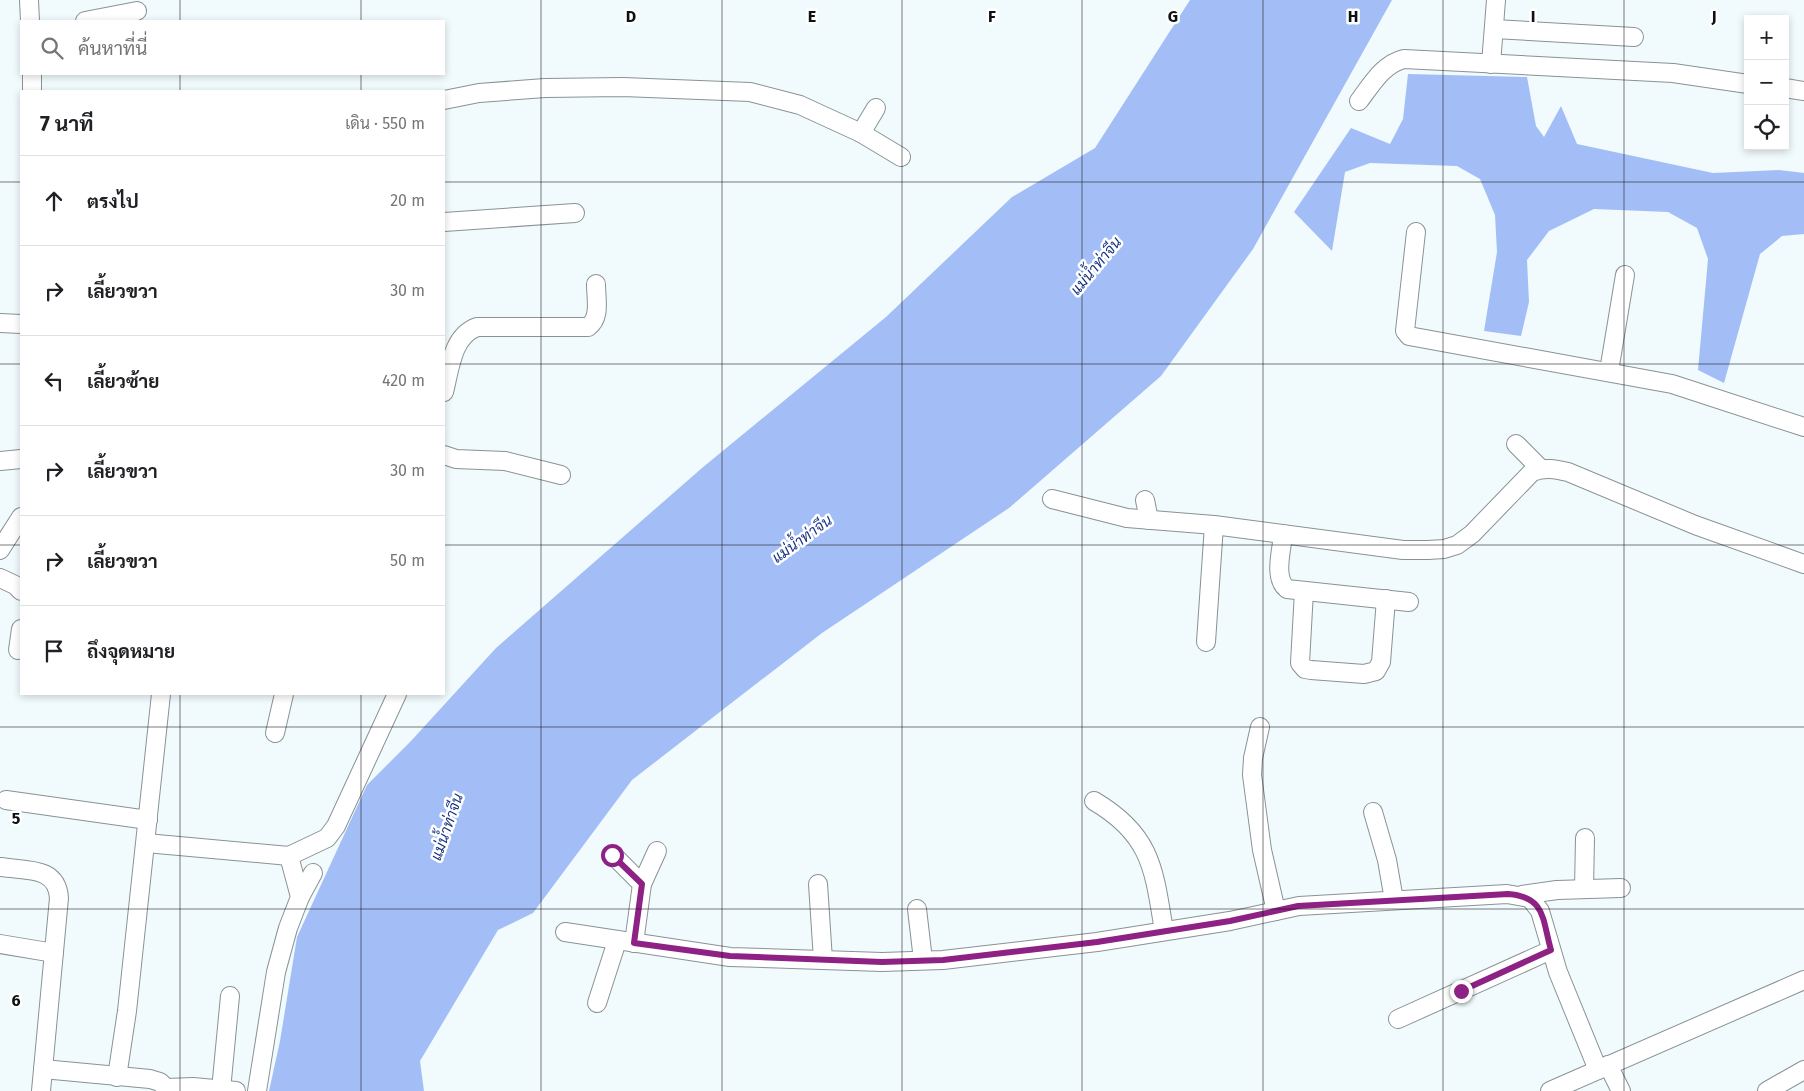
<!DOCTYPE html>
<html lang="th">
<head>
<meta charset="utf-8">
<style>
  :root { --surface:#fff; --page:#f6f6f6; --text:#202124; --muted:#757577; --line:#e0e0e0 }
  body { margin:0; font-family:"Fira Sans",Sarabun,sans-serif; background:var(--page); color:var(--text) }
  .controls { position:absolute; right:15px; top:15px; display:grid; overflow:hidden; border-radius:0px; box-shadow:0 2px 8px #0003 }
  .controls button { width:45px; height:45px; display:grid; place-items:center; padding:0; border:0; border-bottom:1px solid var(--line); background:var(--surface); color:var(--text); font:25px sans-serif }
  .stop { position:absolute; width:15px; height:15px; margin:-11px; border:4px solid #8e2184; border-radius:50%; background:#fff }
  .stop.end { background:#8e2184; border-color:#fff; box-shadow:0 1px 5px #0008 }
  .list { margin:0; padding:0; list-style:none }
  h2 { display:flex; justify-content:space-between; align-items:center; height:65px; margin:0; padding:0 20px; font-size:21px }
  h2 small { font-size:16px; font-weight:400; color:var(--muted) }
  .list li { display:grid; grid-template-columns:32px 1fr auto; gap:15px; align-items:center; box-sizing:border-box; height:90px; padding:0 20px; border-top:1px solid var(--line) }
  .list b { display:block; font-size:19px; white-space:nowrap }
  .list em { font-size:16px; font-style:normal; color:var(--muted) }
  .icon { flex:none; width:28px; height:28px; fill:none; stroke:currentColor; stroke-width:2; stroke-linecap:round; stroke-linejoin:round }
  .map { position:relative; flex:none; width:1804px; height:1091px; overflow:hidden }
  .search { position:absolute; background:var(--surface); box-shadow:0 2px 8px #0003; left:20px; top:20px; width:425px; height:55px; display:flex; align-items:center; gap:12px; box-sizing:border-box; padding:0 18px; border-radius:0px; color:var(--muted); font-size:19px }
  .panel { position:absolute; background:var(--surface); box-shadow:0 2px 8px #0003; left:20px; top:90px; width:425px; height:605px; border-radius:0px }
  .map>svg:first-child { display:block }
  .water { fill:#a3bef7 }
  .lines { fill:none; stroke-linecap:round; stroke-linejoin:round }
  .minor-casing { stroke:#899295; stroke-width:20 }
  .minor { stroke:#fff; stroke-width:18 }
  .route { stroke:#8e2184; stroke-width:6 }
  .grid { fill:none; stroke:#0e1112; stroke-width:1; stroke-opacity:0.55 }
  .labels { text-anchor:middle; stroke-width:5; stroke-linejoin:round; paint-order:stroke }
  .water-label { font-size:15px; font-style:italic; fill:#173383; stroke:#fff }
  .grid-label { font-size:16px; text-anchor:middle; font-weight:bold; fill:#0e1112; stroke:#fff; stroke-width:5; stroke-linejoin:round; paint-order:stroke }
</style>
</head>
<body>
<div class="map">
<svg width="1804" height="1091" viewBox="0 0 1804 1091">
  <rect width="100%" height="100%" fill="#f1fafd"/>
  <g class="water">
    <polygon points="1190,0 1392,0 1253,249 1161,376 1009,508 822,633 632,780 533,913 498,930 420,1061 424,1091 269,1091 280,1041 297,937 367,785 411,741 496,648 702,468 886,317 1012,197 1095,148"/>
    <polygon points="1408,74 1527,77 1536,126 1544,137 1561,106 1577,144 1713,173 1779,170 1804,173 1804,234 1782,236 1760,254 1724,383 1698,370 1708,259 1697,228 1668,212 1594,209 1549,231 1527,260 1529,302 1521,336 1484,331 1497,252 1495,215 1480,179 1457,166 1370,163 1345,172 1332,251 1294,212 1351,128 1390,144 1403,119"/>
  </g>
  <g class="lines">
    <g class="minor-casing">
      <g id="minor">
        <polyline points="29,0 30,21"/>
        <polyline points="85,21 137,11"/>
        <polyline points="1494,29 1634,37"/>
        <polyline points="1491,64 1496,0"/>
        <polyline points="32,74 32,91"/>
        <polyline points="1785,88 1804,91"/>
        <polyline points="444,100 479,93 545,88 623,87 750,92 800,105 861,133 901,157"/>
        <path d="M1359,101C1372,84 1383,64 1404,59L1673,73L1748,84"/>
        <polyline points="861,133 876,108"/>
        <polyline points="444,222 575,213"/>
        <polyline points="1416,232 1405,331 1409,336 1672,384 1804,427"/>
        <polyline points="0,323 21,324"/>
        <polyline points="1609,371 1625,275"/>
        <path d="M444,392C450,369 452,336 477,327H588C601,318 596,299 596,284"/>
        <polyline points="1516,444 1541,469"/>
        <polyline points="444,455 456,459 505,461 561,475"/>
        <polyline points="0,461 21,459"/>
        <path d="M1052,499L1127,518L1214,525L1403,550H1428L1444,549L1457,545L1472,534L1532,472C1545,467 1555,469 1568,472L1695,525L1804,564"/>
        <polyline points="1145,500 1149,520"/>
        <path d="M1283,534C1282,550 1273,578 1287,589L1409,602"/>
        <polyline points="0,550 21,517"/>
        <polyline points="0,578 15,585 21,591"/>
        <polyline points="1304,591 1300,663 1305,669 1311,670 1364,674 1376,671 1381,662 1386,599"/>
        <polyline points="1206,642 1214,525"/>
        <polyline points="18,650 21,629"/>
        <polyline points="1260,727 1253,758 1252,775 1262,850 1276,911"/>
        <polyline points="275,733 284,694"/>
        <polyline points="6,800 148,820"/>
        <path d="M1094,801C1152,835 1154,870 1164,931"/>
        <polyline points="1373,812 1387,860 1394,900"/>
        <polyline points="146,843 289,856 327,838 336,826 397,694"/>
        <polyline points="613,855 642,884"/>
        <path d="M0,867C26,871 57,866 59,898L41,1091"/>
        <polyline points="818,884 823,960"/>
        <polyline points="1584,889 1585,838"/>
        <polyline points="1522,895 1557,890 1621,888"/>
        <polyline points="300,897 313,873"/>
        <polyline points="917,909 923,960"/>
        <polyline points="565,932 730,957 882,962 943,960 1097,942 1230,921 1299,906 1507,894 1530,898 1540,911 1558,972 1598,1070"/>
        <polyline points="634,943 642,884 657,851"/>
        <polyline points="0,944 54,953"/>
        <polyline points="597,1003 617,941"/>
        <polyline points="1398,1019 1551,950"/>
        <polyline points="1608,1065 1621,1091"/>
        <polyline points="43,1069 150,1079 160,1082 166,1088 166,1091"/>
        <polyline points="117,1077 127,1011 161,694"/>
        <polyline points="166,1088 193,1087 236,1091"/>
        <polyline points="221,1090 230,996"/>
        <polyline points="257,1091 276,972 288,928 300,897 289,856"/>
        <polyline points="1550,1091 1804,980"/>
        <polyline points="1767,1091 1804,1070"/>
      </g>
    </g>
    <use href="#minor" class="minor"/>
  </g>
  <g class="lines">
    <path class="route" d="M612,855L642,884L634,943L730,956L882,962L943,960L1097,942L1230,921L1298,906L1508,894C1546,897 1542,919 1551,950L1461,991"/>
  </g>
  <path class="grid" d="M180,0V21M361,0V21M541,0V1091M722,0V1091M902,0V1091M1082,0V1091M1263,0V1091M1443,0V1091M1624,0V1091M180,74V91M361,74V91M0,182H21M444,182H1804M0,364H21M444,364H1804M0,545H21M444,545H1804M180,694V1091M361,694V1091M0,727H1804M0,909H1804"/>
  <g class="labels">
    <g class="water-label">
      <text transform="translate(1096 266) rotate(-50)" y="5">แม่น้ำท่าจีน</text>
      <text transform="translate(802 539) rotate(-36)" y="5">แม่น้ำท่าจีน</text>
      <text transform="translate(447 827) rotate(-71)" y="5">แม่น้ำท่าจีน</text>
    </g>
  </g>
  <g class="grid-label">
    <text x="631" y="22">D</text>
    <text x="812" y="22">E</text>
    <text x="992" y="22">F</text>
    <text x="1173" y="22">G</text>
    <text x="1353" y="22">H</text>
    <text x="1533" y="22">I</text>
    <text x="1714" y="22">J</text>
    <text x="16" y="824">5</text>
    <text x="16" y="1006">6</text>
  </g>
</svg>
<div class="controls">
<button>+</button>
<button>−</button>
<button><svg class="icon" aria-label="locate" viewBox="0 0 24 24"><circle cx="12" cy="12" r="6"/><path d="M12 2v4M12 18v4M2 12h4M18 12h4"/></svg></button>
</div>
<div class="stop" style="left:612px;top:855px"></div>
<div class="stop end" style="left:1461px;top:991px"></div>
<div class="search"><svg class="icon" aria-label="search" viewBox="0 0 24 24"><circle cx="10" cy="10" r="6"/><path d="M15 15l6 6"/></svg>ค้นหาที่นี่</div>
<section class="panel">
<h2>7 นาที<small>เดิน · 550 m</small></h2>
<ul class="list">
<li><svg class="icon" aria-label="ahead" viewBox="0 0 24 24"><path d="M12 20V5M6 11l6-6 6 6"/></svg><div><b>ตรงไป</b></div><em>20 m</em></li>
<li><svg class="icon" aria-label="right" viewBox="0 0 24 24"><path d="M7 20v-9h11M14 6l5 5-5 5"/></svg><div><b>เลี้ยวขวา</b></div><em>30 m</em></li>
<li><svg class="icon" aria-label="left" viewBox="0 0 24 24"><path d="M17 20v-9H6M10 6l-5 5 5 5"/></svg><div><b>เลี้ยวซ้าย</b></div><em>420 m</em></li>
<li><svg class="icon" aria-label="right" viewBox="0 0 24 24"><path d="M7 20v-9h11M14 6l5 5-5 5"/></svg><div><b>เลี้ยวขวา</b></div><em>30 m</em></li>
<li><svg class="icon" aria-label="right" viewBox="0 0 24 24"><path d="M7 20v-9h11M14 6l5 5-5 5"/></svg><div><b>เลี้ยวขวา</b></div><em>50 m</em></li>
<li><svg class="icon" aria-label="arrive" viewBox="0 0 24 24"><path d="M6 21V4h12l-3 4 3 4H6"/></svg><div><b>ถึงจุดหมาย</b></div></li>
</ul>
</section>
</div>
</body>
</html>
